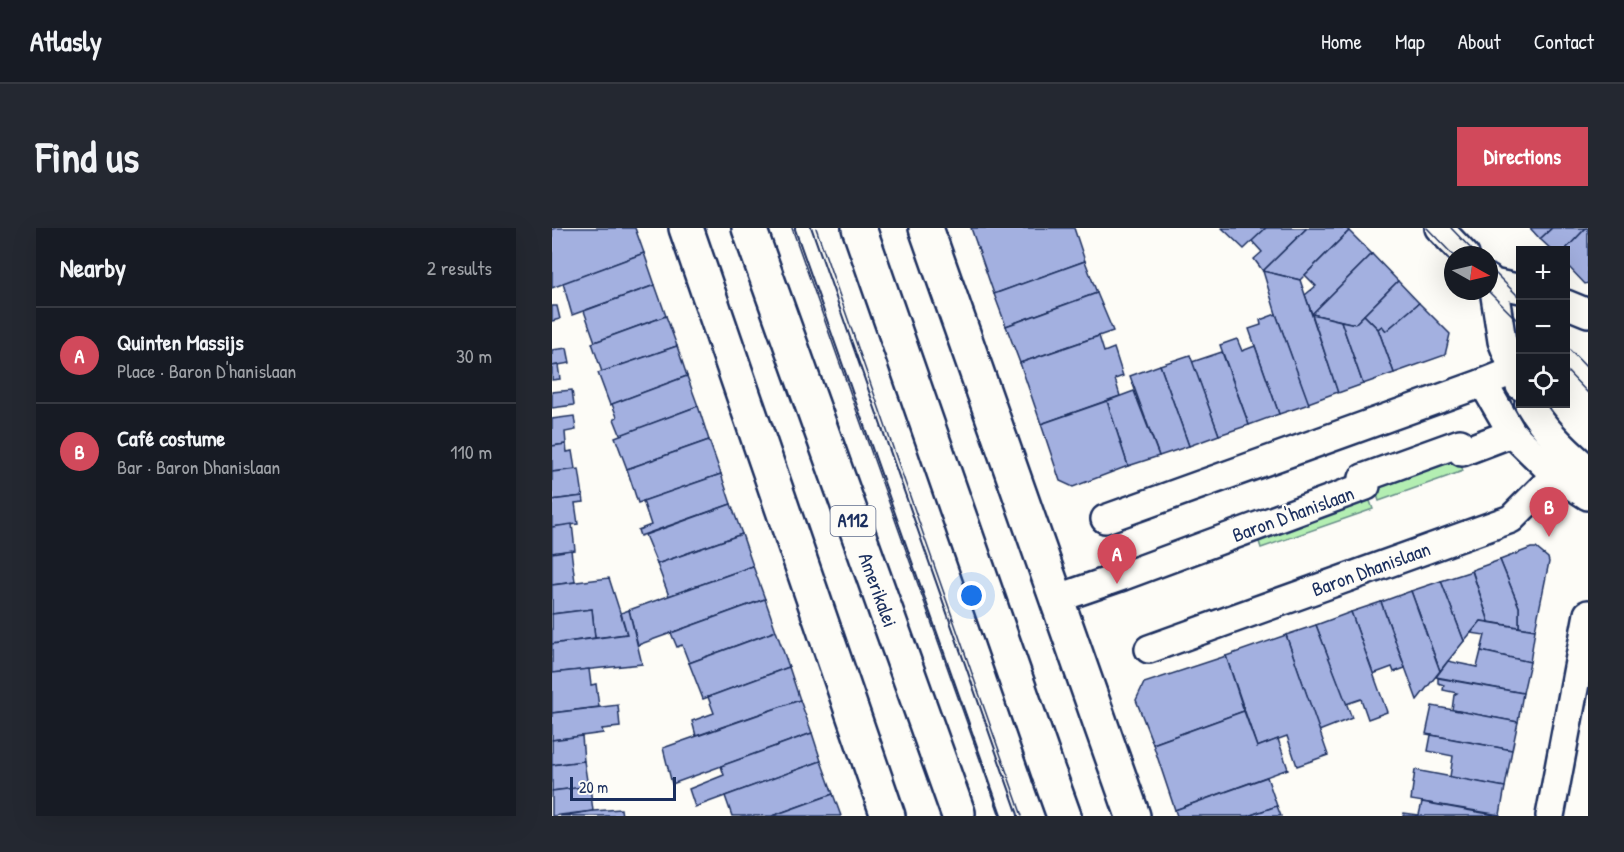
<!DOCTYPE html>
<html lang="en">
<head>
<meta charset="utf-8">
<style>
  :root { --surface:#171b24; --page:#242831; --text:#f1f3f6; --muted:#9ea1a6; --line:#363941; --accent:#d1495b }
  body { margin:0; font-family:"Patrick Hand",sans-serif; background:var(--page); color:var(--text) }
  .controls { position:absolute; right:18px; top:18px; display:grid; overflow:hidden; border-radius:0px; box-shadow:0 6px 24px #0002 }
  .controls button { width:54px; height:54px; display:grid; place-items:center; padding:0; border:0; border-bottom:2px solid var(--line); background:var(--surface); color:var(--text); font:30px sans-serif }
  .compass { position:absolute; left:892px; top:18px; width:54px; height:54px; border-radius:50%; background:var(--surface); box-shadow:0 6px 24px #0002; rotate:98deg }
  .scale { position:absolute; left:18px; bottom:15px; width:106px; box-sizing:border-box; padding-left:6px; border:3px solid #1b2f5e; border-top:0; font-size:16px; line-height:21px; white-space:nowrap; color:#1b2f5e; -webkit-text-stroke:4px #fdfcf7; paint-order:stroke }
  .you { position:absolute; left:420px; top:368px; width:21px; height:21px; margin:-15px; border:4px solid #fff; border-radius:50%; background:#1a73e8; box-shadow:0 0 0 9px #1a73e833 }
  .badge { display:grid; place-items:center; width:39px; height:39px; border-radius:50%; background:var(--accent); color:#fff; font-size:20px; font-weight:700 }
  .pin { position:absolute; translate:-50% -50px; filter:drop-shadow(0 2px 3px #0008) }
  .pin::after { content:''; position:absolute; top:32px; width:21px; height:18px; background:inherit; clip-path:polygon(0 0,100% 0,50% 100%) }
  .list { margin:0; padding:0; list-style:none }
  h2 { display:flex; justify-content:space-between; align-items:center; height:78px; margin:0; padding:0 24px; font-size:26px }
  h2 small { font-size:20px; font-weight:400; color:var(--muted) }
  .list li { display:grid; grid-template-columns:39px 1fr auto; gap:18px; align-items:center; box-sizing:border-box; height:96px; padding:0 24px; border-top:2px solid var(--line) }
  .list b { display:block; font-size:22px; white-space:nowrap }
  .list p { margin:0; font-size:20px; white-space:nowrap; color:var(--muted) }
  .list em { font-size:20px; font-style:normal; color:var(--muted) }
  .icon { flex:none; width:33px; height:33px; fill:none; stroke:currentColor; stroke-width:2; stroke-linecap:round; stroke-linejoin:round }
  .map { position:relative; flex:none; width:1036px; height:588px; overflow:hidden; border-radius:0px }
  header { display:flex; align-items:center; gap:36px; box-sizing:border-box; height:84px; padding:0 30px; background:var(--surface); border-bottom:2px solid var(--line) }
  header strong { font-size:28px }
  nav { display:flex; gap:33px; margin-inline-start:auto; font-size:21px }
  .intro { display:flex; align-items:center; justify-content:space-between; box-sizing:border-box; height:144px; padding:0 36px }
  h1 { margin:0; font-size:42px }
  .button { padding:15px 27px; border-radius:0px; background:var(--accent); color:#fff; font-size:21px; font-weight:700 }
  main { display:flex; gap:36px; padding:0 36px }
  aside { flex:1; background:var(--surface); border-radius:0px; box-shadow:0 6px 24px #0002 }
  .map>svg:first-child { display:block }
  .green { fill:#b3eeb2; stroke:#678e88; stroke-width:1.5 }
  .building { fill:#a3b0e0; stroke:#1b2f5e; stroke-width:1.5 }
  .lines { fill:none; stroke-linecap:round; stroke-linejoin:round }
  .lane-casing { stroke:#1b2f5e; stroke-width:18 }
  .street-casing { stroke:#1b2f5e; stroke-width:32 }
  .secondary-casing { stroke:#1b2f5e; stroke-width:38 }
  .highway-casing { stroke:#1b2f5e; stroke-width:38 }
  .lane { stroke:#fdfcf7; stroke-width:14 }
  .street { stroke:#fdfcf7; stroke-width:27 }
  .secondary { stroke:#fdfcf7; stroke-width:33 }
  .highway { stroke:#fdfcf7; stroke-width:33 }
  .tram { stroke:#1b2f5e; stroke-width:1.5 }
  .labels { text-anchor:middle; stroke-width:4.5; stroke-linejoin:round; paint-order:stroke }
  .shield { fill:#fdfcf7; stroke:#5f6c8c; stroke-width:1.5 }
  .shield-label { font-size:18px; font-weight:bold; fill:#1b2f5e }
  .street-label { font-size:20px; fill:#1b2f5e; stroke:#fdfcf7 }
</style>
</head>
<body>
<header>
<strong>Atlasly</strong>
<nav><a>Home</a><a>Map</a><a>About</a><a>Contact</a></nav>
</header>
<div class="intro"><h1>Find us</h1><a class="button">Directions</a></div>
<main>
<aside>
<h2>Nearby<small>2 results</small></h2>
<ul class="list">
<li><span class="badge">A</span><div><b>Quinten Massijs</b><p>Place · Baron D'hanislaan</p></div><em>30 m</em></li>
<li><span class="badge">B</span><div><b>Café costume</b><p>Bar · Baron Dhanislaan</p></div><em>110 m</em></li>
</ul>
</aside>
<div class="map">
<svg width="1036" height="588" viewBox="0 0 1036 588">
  <rect width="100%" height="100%" fill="#fdfcf7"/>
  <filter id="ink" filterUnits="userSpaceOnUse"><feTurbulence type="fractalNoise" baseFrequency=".0167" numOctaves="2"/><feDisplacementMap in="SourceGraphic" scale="12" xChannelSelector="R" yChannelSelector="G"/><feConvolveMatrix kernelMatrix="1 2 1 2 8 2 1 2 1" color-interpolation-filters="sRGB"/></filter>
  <g filter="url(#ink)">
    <g class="green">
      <polygon points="906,227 911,243 827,273 822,258"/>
      <polygon points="810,252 821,281 709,320 703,301"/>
    </g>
    <g class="building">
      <polygon points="4,0 83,0 92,25 0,60 0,1"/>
      <polygon points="419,0 522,0 533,33 442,66"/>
      <polygon points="670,0 714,0 692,21"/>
      <polygon points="714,0 755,0 711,43 702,31 710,24 700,13"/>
      <polygon points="755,0 794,0 797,3 748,52 711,43"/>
      <polygon points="978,0 1000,0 988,11"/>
      <polygon points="1000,0 1034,0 1013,22 1000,22 988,11"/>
      <polygon points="1034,0 1036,0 1036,55 1033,56 1014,36 1013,22"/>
      <polygon points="797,3 820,26 760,86 753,67 764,58 753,47"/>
      <polygon points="92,25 103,57 20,87 11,55"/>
      <polygon points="820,26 846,53 803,96 760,86"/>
      <polygon points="533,33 545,65 454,98 442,66"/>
      <polygon points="711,43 748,52 786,164 756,175 724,86"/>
      <polygon points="846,53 867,75 834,103 830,98 826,101 812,87"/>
      <polygon points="103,57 114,88 43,114 32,83"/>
      <polygon points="545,65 561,103 468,135 454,98"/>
      <polygon points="867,75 898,106 893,127 842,145 826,101 830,98 834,103"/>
      <polygon points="0,78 5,78 8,91 0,93"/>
      <polygon points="724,86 757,176 727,186 697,101 709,97 708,92"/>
      <polygon points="760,86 789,93 811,156 786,165"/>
      <polygon points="812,87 826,101 842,145 811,156 789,93 803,96"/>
      <polygon points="114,88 125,118 50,144 40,115"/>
      <polygon points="547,108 552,124 562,120 571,148 563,151 568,168 489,196 468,135"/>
      <polygon points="685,111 690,123 703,118 727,186 697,197 668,117"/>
      <polygon points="125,118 135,148 58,177 46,145"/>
      <polygon points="15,120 18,135 0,138 0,122"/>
      <polygon points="670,124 697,197 667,207 640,134"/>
      <polygon points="638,127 667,207 637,218 608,137"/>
      <polygon points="6,137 8,151 0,152 0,138"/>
      <polygon points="608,137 637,218 607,228 578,148"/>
      <polygon points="135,148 146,178 70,207 68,206 62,191 65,189 60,176"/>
      <polygon points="20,162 22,177 0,180 0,164"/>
      <polygon points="582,163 607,228 576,238 555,173"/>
      <polygon points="555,173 576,238 521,259 508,253 489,196"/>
      <polygon points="146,178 157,212 75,241 63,209"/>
      <polygon points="22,188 24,202 13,204 14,216 0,218 0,191"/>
      <polygon points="157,212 169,246 86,275 75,241"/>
      <polygon points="14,216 15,224 20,223 23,241 0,244 0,218"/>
      <polygon points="27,241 31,268 0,272 0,244"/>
      <polygon points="169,246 179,276 88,308 86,302 99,297 91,273"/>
      <polygon points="31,268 32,274 23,275 26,296 0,299 0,272"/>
      <polygon points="179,276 190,306 105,336 93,307"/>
      <polygon points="20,296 23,322 0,325 0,299"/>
      <polygon points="190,306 201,338 117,368 105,336"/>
      <polygon points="979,320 984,320 996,330 997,334 983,402 967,399 967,379 948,332"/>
      <polygon points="19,322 23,354 0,357 0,325"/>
      <polygon points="948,332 967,379 967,399 937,394 920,342"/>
      <polygon points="201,338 213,371 86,417 77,382"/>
      <polygon points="920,343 937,394 929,393 912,413 889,353"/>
      <polygon points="57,350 75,406 43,410 40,381 0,386 0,357"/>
      <polygon points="889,353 912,413 888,443 859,363"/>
      <polygon points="859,363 888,443 865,472 829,374"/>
      <polygon points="213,371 224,403 137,435 130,417 125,419 119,405"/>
      <polygon points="829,374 853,440 842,444 840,439 821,446 799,384"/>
      <polygon points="40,381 43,410 0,416 0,386"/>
      <polygon points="77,382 90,436 0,445 0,416 75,406 69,385"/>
      <polygon points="799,384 835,484 816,491 809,471 794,476 764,397"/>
      <polygon points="929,393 983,402 978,434 929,423 933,407 919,405"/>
      <polygon points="764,397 800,490 767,503 734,407"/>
      <polygon points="224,403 237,439 151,471 137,435"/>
      <polygon points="734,407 776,527 745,538 735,508 705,519 674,428"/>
      <polygon points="929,423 978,434 971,465 884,449 896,433 925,439"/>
      <polygon points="674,428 692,483 601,516 584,472 592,455"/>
      <polygon points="237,439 248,472 144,508 140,493 162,485 156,469"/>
      <polygon points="37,441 39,457 44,456 47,479 0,485 0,445"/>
      <polygon points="886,450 971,465 966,494 900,482 902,467 905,465 891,462 892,457 886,455"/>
      <polygon points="248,472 260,505 120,556 111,520"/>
      <polygon points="66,477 68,499 50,501 51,505 0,512 0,485"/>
      <polygon points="880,478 966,494 960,522 874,506"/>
      <polygon points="692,483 705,519 726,511 736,541 623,582 601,516"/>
      <polygon points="260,505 269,533 143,579 137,561 172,547 169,538"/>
      <polygon points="879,507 960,522 953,559 898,549 901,528 876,523"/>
      <polygon points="30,508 32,533 0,537 0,512"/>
      <polygon points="32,533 36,559 0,563 0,537"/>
      <polygon points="269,533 281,566 220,588 180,588 173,568"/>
      <polygon points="863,542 953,559 948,587 859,572"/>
      <polygon points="715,549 725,578 696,588 625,588 623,582"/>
      <polygon points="38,558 41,583 0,588 0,563"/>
      <polygon points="281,566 289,588 220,588"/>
      <polygon points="870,574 948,588 851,588 852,585 867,587"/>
      <polygon points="725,578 729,588 696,588"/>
      <polygon points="69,581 70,588 8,588 41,583"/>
    </g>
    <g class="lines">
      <g class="lane-casing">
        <polyline id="lane" points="251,0 458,588"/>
      </g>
      <g class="street-casing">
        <g id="street">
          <polyline points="887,0 913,27"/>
          <polyline points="937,51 941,55 969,61"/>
          <polyline points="941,55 950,113 968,158"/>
          <polyline points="1014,76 1036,85"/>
          <polyline points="931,155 960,205 1003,247 1036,268"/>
          <path d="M977,176C992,202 1013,222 1036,241"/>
          <polyline points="553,291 931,155 961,143"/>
          <polyline points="504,371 571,348 814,258 811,250 908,215 910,224 960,205"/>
          <polyline points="597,421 959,291 1003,247 1019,227"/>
          <polyline points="998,588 1036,386"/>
        </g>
      </g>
      <g class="secondary-casing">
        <g id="secondary">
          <polyline points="134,0 336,588"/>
          <polyline points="374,0 581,588"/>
          <polyline points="498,549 512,588"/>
        </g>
      </g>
      <g class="highway-casing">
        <g id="highway">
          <polyline points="197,0 406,585"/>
          <polyline points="307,0 498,549"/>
        </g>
      </g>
      <use href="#lane" class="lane"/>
      <use href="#street" class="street"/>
      <use href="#secondary" class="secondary"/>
      <use href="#highway" class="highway"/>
      <g class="tram">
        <polyline points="240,0 448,588"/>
        <polyline points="264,0 470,588"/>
        <polyline points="875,0 901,27"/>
        <polyline points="899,0 925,27"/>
        <polyline points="937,39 969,71"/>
        <polyline points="936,63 969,96"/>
        <polyline points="1014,118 1036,141"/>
        <polyline points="1014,142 1036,165"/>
      </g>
    </g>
  </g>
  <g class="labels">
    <rect class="shield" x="278.5" y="278" width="45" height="30" rx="4.5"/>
    <g class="shield-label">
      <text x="301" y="299">A112</text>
    </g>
    <g class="street-label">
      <text transform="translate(741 286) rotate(-20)" y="7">Baron D'hanislaan</text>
      <text transform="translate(819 341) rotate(-20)" y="7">Baron Dhanislaan</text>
      <text transform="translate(326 362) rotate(70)" y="7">Amerikalei</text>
    </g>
  </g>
</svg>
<div class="controls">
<button>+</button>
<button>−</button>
<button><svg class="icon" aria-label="locate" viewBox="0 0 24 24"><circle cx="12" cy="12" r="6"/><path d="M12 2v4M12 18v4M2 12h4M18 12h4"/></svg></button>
</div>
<svg class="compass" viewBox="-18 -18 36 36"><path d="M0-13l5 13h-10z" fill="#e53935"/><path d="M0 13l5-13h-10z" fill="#9ea1a6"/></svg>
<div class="scale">20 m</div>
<div class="you"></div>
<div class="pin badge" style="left:565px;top:356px">A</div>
<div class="pin badge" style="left:997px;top:309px">B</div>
</div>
</main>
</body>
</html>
